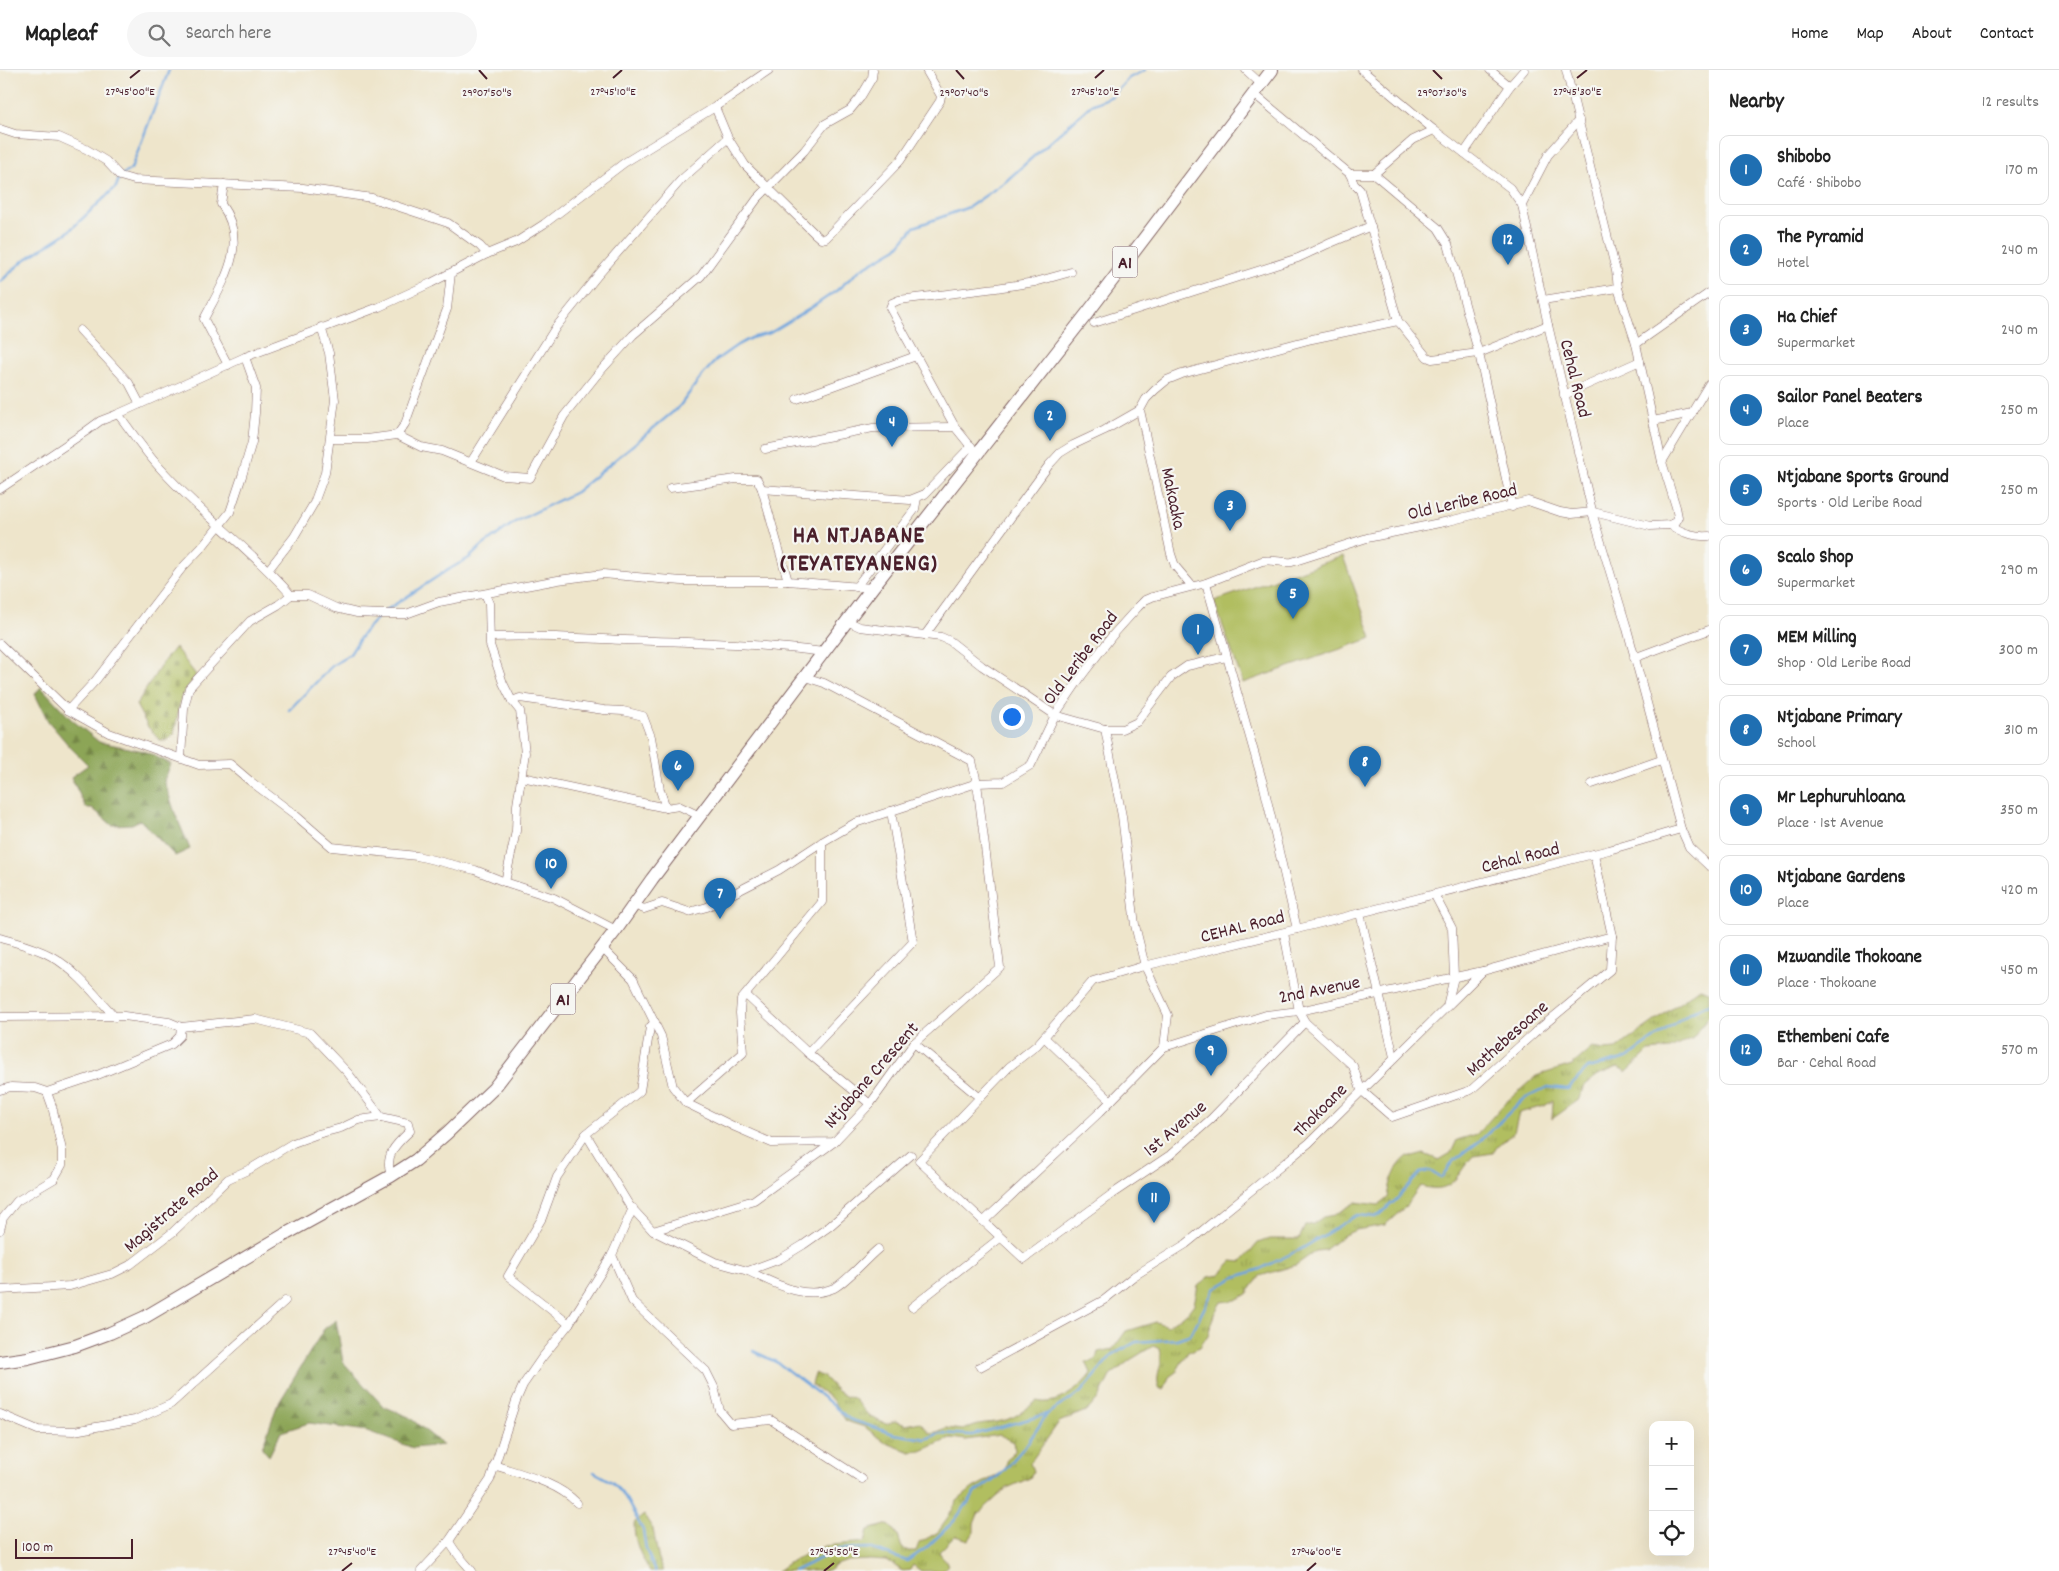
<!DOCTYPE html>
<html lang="en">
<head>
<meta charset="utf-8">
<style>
  :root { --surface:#fff; --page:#f6f6f6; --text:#222; --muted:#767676; --line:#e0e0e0; --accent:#1f6fb2 }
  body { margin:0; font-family:Dekko,sans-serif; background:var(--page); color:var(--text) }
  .controls { position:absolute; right:15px; bottom:15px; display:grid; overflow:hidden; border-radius:10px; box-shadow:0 5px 20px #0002 }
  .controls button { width:45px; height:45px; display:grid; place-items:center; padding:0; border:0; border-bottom:1px solid var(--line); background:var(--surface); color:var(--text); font:25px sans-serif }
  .scale { position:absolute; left:15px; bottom:12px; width:118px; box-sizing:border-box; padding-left:5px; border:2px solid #4a1f2b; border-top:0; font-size:14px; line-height:18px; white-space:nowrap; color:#4a1f2b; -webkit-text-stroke:4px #f6f6f2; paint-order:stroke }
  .you { position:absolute; left:1011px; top:646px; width:18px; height:18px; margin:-12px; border:4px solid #fff; border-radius:50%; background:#1a73e8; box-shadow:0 0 0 8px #1a73e833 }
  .badge { display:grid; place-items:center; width:32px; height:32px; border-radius:50%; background:var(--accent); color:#fff; font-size:16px; font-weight:700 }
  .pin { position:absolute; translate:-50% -41px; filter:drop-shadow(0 1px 2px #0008) }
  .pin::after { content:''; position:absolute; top:26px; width:18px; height:15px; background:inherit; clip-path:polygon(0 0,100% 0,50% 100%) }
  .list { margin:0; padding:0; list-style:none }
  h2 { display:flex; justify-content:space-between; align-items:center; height:65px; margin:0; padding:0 20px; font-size:21px }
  h2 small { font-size:16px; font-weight:400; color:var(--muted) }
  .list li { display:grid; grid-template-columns:32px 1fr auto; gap:15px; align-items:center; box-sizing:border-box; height:70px; margin:0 10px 10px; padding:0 10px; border:1px solid var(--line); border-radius:10px }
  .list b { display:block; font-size:19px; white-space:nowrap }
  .list p { margin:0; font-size:16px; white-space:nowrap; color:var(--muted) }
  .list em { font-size:16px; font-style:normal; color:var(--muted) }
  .icon { flex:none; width:28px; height:28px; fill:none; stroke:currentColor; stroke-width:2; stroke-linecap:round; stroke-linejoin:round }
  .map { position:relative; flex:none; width:1709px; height:1501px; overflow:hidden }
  header { display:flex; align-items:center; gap:30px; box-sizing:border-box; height:70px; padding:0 25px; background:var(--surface); border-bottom:1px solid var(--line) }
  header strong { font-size:24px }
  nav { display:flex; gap:28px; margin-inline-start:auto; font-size:18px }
  .search { width:350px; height:45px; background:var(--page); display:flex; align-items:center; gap:12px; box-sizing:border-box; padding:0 18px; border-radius:28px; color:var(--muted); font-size:19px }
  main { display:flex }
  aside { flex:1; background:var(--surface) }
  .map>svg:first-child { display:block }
  .grass { fill:url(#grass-tufts); stroke:#7e6e46 }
  .forest { fill:url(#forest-firs); stroke:#6b6240 }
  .cemetery { fill:url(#cemetery-stones); stroke:#7e6e46 }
  .pitch { fill:#b1be60; stroke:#7e6e46 }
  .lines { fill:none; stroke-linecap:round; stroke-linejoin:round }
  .stream { stroke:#71a5dd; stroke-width:2.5 }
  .minor-casing { stroke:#836463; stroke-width:9 }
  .primary-casing { stroke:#836463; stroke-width:14 }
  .minor { stroke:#fff; stroke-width:8 }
  .primary { stroke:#fff; stroke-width:12 }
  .ticks { fill:none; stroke:#4a1f2b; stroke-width:2 }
  .labels { text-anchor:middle; stroke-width:4.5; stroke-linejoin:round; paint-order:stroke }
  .shield { fill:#f6f6f2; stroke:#7e6067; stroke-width:1 }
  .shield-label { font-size:18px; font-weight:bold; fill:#4a1f2b }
  .street-label { font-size:19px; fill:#4a1f2b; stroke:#f6f6f2 }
  .district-label { font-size:24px; font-weight:bold; letter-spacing:1px; fill:#4a1f2b; stroke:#f6f6f2 }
  .ticks-label { font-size:12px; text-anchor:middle; fill:#4a1f2b; stroke:#f6f6f2; stroke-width:4.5; stroke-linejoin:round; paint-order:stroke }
</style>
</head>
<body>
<header>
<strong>Mapleaf</strong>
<div class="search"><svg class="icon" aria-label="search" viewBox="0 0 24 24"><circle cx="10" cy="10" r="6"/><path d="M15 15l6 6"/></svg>Search here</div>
<nav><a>Home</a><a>Map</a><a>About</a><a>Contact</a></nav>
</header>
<main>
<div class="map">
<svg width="1709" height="1501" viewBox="0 0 1709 1501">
  <defs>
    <pattern id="grass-tufts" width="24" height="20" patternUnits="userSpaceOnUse" patternTransform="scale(1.25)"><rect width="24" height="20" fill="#b1be60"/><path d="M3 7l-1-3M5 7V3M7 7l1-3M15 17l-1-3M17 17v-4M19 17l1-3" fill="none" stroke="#929a4f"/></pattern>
    <pattern id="forest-firs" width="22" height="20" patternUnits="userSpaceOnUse" patternTransform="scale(1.25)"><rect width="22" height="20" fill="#8ca556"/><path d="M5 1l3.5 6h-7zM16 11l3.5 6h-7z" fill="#748647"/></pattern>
    <pattern id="cemetery-stones" width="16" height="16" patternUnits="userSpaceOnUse" patternTransform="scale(1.25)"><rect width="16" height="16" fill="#b1be60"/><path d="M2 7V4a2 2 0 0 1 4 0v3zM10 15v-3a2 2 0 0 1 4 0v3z" fill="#929a4f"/></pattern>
  </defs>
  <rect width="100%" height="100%" fill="#f6f6f2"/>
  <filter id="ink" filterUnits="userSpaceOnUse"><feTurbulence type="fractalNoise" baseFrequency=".02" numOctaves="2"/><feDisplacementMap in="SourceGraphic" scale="10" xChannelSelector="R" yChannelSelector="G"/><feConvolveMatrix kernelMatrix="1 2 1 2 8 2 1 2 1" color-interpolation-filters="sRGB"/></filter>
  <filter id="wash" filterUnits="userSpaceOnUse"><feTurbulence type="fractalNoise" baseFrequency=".0096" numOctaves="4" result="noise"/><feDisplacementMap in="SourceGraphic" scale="20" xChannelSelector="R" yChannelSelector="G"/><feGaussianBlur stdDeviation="1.12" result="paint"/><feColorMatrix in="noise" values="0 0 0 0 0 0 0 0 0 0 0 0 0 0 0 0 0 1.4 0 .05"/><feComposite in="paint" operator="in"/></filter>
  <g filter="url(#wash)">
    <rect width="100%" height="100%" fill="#eee5cb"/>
    <g class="grass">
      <path d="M1700,918L1709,921V946L1693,968L1670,979L1649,981L1627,1002L1618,997L1598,1005L1583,1017L1580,1029L1552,1049L1553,1031L1544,1036L1519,1043L1514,1062L1497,1077L1493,1083L1473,1086C1454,1107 1454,1125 1420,1116L1405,1137L1385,1155L1356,1160L1344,1165L1325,1180L1316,1181L1296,1195L1260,1206L1247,1224L1236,1230L1221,1232L1214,1244L1208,1265L1200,1277L1188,1282L1176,1302L1169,1307L1164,1320L1159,1318C1154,1302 1165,1295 1160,1279L1153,1276L1130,1290L1110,1306L1100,1326L1088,1340L1059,1352L1030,1393L1033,1401L1030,1408L1007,1418L978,1444L974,1454V1462L969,1470L955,1466L939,1482L948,1495L942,1501H921L913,1495L910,1500L903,1501L887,1491L870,1490L848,1491L836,1495L828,1501H777L793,1490L825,1476L865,1472L868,1460L889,1454L898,1466L902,1478L909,1481H916L919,1473L938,1462L948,1448L957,1431L973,1418L1005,1401L1006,1391L1015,1381L1014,1372L1000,1365L966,1370L951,1368L921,1381L910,1382L884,1372L865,1357L846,1351L831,1328L812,1315L815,1303L824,1307L837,1321L845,1326L853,1328L870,1347L886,1354L895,1351L906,1355L920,1352L930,1363L937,1362L946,1358L964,1360C977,1351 992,1354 1006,1350C1018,1346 1027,1338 1037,1331C1055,1337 1082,1318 1091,1303L1086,1292H1091L1096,1289L1098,1282L1113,1279L1126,1261L1156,1252L1167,1256L1187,1243L1194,1234L1198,1216L1209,1207L1219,1205L1232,1191L1242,1192L1258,1173L1269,1169H1299L1305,1156L1313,1154L1323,1147L1334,1145L1356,1132L1378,1135L1388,1128C1390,1111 1394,1097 1408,1086L1413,1087L1424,1084L1439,1090L1451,1083L1457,1070L1477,1064L1504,1034L1536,1006L1572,995L1592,978L1604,980L1616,979Z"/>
      <path d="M644,1445L653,1459L659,1491L663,1501H650C640,1485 634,1472 634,1453Z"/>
    </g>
    <g class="forest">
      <polygon points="41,617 71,649 99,672 144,681 171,694 164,710 175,743 190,779 175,786 140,750 132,754 112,755 92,738 86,738 71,707 88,695 70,677 48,651 35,624"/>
      <polygon points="336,1250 343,1292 383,1336 409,1347 443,1375 413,1378 367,1361 309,1353 281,1362 269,1386 262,1378 277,1336 324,1259"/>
    </g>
    <polygon class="cemetery" points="175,577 196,605 181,627 174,664 167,670 160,670 148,657 136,635 163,592"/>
    <polygon class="pitch" points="1343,486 1372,568 1243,613 1214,531"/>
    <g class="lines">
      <g class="stream">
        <polyline points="0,212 23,191 68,162 116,117 120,106 131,99 169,0"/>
        <polyline points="385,541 446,501 469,488 482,476 515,452 576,422 679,337 701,307 716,290 736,276 751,268 770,263 811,238 836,221 861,199 897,178 914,157 969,137 1005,112 1091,35 1112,26 1129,8 1145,0"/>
        <polyline points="289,640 332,596 350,584 364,562 379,546"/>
        <polyline points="753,1281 778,1293 828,1331 849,1349 894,1364 926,1369 940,1363 972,1365 1047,1344"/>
        <polyline points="594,1402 612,1412 625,1427 643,1460 646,1479 655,1501"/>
        <polyline points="794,1501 840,1479 869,1478 907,1491 926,1478 954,1451 976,1422 1002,1403 1027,1374 1047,1344 1080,1323 1112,1285 1136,1272 1177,1269 1191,1264 1214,1219 1233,1208 1260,1199 1303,1178 1357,1145 1376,1147 1396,1130 1420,1103 1430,1101 1441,1108 1452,1092 1481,1070 1522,1030 1548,1017 1568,1019 1588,998 1627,988 1690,943 1709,934"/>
      </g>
    </g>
  </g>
  <g filter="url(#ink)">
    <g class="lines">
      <g class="minor-casing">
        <g id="minor">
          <polyline points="1246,0 1261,14"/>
          <polyline points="1510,16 1524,0"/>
          <polyline points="1253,23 1350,104 1354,114 1360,120 1398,251 1427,287 1432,289 1479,283 1548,255"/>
          <polyline points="715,37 728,68 745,95 814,163 821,169 826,168 900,91 940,31 941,26 926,0"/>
          <polyline points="0,59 15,64 59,67 86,79 106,91 120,106 134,110 303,118 372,128 448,153 480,176 487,184"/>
          <polyline points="1464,83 1510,16 1490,0"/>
          <polyline points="1350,104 1374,104 1438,158 1448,174 1480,288 1512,437"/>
          <polyline points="1374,104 1413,70 1434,60"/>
          <path d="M224,114L221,134C250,174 223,212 204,249L228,295"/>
          <polyline points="1522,135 1548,85 1579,50"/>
          <polyline points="1543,230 1618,218"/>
          <polyline points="1094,253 1298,188 1328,174 1371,156"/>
          <polyline points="80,260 129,313 140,334"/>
          <polyline points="1636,274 1709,223"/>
          <polyline points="1564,325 1640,291"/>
          <polyline points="797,329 916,286"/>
          <polyline points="1140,340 1171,484 1175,496 1192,516"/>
          <path d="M118,344C132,362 145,382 161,399C201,444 251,479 291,525H308L336,538L357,543L381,544H406L439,532L558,510L603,504L682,511H788L872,518"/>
          <polyline points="1653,351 1692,343"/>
          <polyline points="397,365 405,354 447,239 451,203"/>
          <polyline points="331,369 367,369 397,365 421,377 442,381 504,406 530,408 564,346 596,306 633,265 701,206 757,129 804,81 825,54 850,40 860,28 872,8 873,0"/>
          <polyline points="765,379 873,358 955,357"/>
          <polyline points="976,383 955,357 890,238 892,233 899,230 996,218 1035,212 1071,202"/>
          <polyline points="471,392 556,257 598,205 681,110 728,68"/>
          <polyline points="1662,392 1709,314"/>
          <polyline points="670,418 736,409 757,409 762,419 788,511"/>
          <polyline points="0,419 85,362 100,351 118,344 245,287 379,237 431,213 487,184 516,172 544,154 624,93 715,37 769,0"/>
          <polyline points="762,419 910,430 925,424 971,376"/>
          <path d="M1670,455C1683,463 1694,467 1709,466"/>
          <polyline points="269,499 294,467 314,433 325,403 335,330 329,283 321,257"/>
          <polyline points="1206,513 1264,717 1297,859 1140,897 1093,911 1037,975 1009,997 919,1091 1024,1189 1112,1124 1170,1085 1211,1049 1305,952 1299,941 1284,863"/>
          <polyline points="856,517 915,439 917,428"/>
          <polyline points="485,524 489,533 490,575 503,613 512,631 520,641 525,683 517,735 516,761 505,812"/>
          <polyline points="847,551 860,557 941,567 950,571 982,596 1055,645 1105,659 1122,659 1137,652 1171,607 1187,596 1226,587"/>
          <polyline points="925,565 1049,395 1060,383 1073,375 1105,360 1140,340 1146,329 1155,320 1167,310 1182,304 1312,269 1398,251"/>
          <path d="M491,567C535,565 580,568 625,570C691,572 757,573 823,582"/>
          <polyline points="0,574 68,640 109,663 199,695 230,694 250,711 294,744 332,777 417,786 475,800 505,812 554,828 616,860"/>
          <polyline points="1634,588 1709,560"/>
          <polyline points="512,631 520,628 604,640 623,641 643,646 651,667 660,720 666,738"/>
          <polyline points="68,640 96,610 182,498 203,476 230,442 242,406 252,372 255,343 256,318 245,287"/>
          <polyline points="181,688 184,639 189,618 250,551 278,535 291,525"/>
          <polyline points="522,707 666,738 679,736 700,746"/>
          <polyline points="1592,714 1661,690"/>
          <polyline points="1681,759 1689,777 1709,796"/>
          <polyline points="1434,824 1452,858 1454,907 1447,936"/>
          <path d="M634,835L644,839L662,833L689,842L707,837L779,800L822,772L855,753L977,713L1003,712L1031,695L1055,645L1083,604L1112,566L1138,537L1145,530L1152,527L1206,513L1262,491C1272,489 1281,493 1292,492L1367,468L1449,451L1528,431L1560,442L1572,444L1593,442L1650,456L1670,455L1676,452L1678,447L1676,437L1662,392L1636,274L1618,218L1616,201L1566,0"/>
          <polyline points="1360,843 1394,987"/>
          <polyline points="1297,859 1609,780 1681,759 1626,555 1594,449 1548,255 1522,135 1510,118 1434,60 1362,0"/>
          <path d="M0,868C17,873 35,877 51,886C76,900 96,926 115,947"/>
          <polyline points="602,878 633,909 661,966 673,1017 686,1033 733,1056 772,1073 834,1072 870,1034 914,973 1000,897 977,713 972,691 824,613 805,607"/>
          <polyline points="746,925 808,983 870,1034"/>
          <path d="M0,947L124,946L169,952L181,957L255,949L310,963L348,1003L381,1047L408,1053L410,1061C395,1075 384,1085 391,1106"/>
          <polyline points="655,952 650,957 640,1021 586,1064 629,1135 653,1161 715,1192 748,1201 780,1189 803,1175 830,1156 911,1085"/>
          <polyline points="1305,952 1353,996 1361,1020 1392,1047 1471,1020 1534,963 1610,900 1612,866"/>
          <polyline points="1044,967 1111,1031"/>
          <polyline points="914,973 979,1027"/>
          <polyline points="1164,977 1266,945 1299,941 1483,901"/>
          <polyline points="808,983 913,872 891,741"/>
          <polyline points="0,1020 11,1017 35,1018 47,1022 95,1006 172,974 180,966 181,957"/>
          <polyline points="686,1033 743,983 740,943 741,930 822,832 822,772"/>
          <polyline points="983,1152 1100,1042 1164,977 1168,945 1145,896 1135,855 1122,746 1105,659"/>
          <polyline points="0,1160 3,1148 17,1131 54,1109 62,1095 62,1080 52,1036 47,1022"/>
          <polyline points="653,1161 754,1130 834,1072"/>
          <polyline points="612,1185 632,1231 706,1301 714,1317 720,1341 731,1354 771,1350 862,1409"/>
          <path d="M748,1201C774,1213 804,1231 834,1218C845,1213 867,1188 878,1179"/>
          <polyline points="0,1220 70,1216 112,1204 130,1195 173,1162 228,1109 250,1099 293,1073 318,1064 341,1058 358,1050 381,1047"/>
          <polyline points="912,1237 1000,1168"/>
          <polyline points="569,1254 508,1206 542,1148 557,1107 586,1064"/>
          <polyline points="980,1297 1104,1230 1134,1206 1186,1174 1309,1073 1483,901 1612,866 1594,784"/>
          <polyline points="0,1344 38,1360 74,1361 135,1350 171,1334 285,1231"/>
          <path d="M494,1395C521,1404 557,1412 577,1433"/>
          <path d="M449,1471C454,1482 464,1491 472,1501"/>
          <polyline points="421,1501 449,1471 490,1410 516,1331 523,1315 541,1289 569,1254 612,1185 633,1138"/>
        </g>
      </g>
      <g class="primary-casing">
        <polyline id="primary" points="0,1292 28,1288 75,1276 110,1263 145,1247 284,1165 391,1106 416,1090 447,1063 494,1018 616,860 652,809 872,518 1089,241 1272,0"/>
      </g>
      <use href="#minor" class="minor"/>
      <use href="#primary" class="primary"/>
    </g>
  </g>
  <path class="ticks" d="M479,0L487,9M956,0L964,9M1433,0L1442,9M130,8L140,0M613,8L622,0M1095,8L1104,0M1577,8L1587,0M342,1501L352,1493M824,1501L834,1493M1307,1501L1316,1493"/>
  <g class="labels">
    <g class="shield">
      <rect x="1112.5" y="176.5" width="25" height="31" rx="4"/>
      <rect x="550.5" y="913.5" width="25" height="31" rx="4"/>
    </g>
    <g class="shield-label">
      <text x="1125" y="198">A1</text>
      <text x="563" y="935">A1</text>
    </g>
    <g class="street-label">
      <text transform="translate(1577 308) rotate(76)" y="7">Cehal Road</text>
      <text transform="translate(1175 428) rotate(78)" y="7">Makaaka</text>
      <text transform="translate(1462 430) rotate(-13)" y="7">Old Leribe Road</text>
      <text transform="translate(1079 587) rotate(-53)" y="7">Old Leribe Road</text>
      <text transform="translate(1520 786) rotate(-14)" y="7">Cehal Road</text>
      <text transform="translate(1242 855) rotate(-14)" y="7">CEHAL Road</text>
      <text transform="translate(1319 918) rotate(-11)" y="7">2nd Avenue</text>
      <text transform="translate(1506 967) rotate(-42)" y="7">Mothebesoane</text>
      <text transform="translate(870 1004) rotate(-49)" y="7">Ntjabane Crescent</text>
      <text transform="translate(1319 1039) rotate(-45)" y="7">Thokoane</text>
      <text transform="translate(1174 1057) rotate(-40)" y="7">1st Avenue</text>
      <text transform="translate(170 1139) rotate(-41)" y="7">Magistrate Road</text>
    </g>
    <g class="district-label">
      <text x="859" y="472">HA NTJABANE<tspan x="859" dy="28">(TEYATEYANENG)</tspan></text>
    </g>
  </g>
  <g class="ticks-label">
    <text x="130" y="25">27°45'00"E</text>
    <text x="613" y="25">27°45'10"E</text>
    <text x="1095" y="25">27°45'20"E</text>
    <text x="1577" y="25">27°45'30"E</text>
    <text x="487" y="26">29°07'50"S</text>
    <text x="964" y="26">29°07'40"S</text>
    <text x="1442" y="26">29°07'30"S</text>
    <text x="352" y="1485">27°45'40"E</text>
    <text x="834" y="1485">27°45'50"E</text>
    <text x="1316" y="1485">27°46'00"E</text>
  </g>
</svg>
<div class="controls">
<button>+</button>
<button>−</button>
<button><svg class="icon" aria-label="locate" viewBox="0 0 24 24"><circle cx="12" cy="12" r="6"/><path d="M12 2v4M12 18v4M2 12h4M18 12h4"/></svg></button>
</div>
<div class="scale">100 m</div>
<div class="you"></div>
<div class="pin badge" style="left:1198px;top:585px">1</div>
<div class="pin badge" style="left:1050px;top:371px">2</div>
<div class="pin badge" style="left:1230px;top:461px">3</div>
<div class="pin badge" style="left:892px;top:377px">4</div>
<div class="pin badge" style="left:1293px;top:549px">5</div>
<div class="pin badge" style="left:678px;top:721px">6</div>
<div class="pin badge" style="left:720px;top:849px">7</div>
<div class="pin badge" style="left:1365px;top:717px">8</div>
<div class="pin badge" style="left:1211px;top:1006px">9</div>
<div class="pin badge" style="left:551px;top:819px">10</div>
<div class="pin badge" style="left:1154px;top:1153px">11</div>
<div class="pin badge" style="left:1508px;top:195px">12</div>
</div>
<aside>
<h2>Nearby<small>12 results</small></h2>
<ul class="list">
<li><span class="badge">1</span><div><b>Shibobo</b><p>Café · Shibobo</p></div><em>170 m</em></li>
<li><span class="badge">2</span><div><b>The Pyramid</b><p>Hotel</p></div><em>240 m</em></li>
<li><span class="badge">3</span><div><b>Ha Chief</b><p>Supermarket</p></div><em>240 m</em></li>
<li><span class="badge">4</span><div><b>Sailor Panel Beaters</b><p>Place</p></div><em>250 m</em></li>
<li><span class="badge">5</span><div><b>Ntjabane Sports Ground</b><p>Sports · Old Leribe Road</p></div><em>250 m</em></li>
<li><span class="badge">6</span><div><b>Scalo Shop</b><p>Supermarket</p></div><em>290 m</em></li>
<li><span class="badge">7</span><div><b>MEM Milling</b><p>Shop · Old Leribe Road</p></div><em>300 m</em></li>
<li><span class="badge">8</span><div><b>Ntjabane Primary</b><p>School</p></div><em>310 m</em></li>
<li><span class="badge">9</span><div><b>Mr Lephuruhloana</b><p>Place · 1st Avenue</p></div><em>350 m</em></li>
<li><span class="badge">10</span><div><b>Ntjabane Gardens</b><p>Place</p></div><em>420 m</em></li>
<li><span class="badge">11</span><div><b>Mzwandile Thokoane</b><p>Place · Thokoane</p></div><em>450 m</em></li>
<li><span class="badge">12</span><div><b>Ethembeni Cafe</b><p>Bar · Cehal Road</p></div><em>570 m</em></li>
</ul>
</aside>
</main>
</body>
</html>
